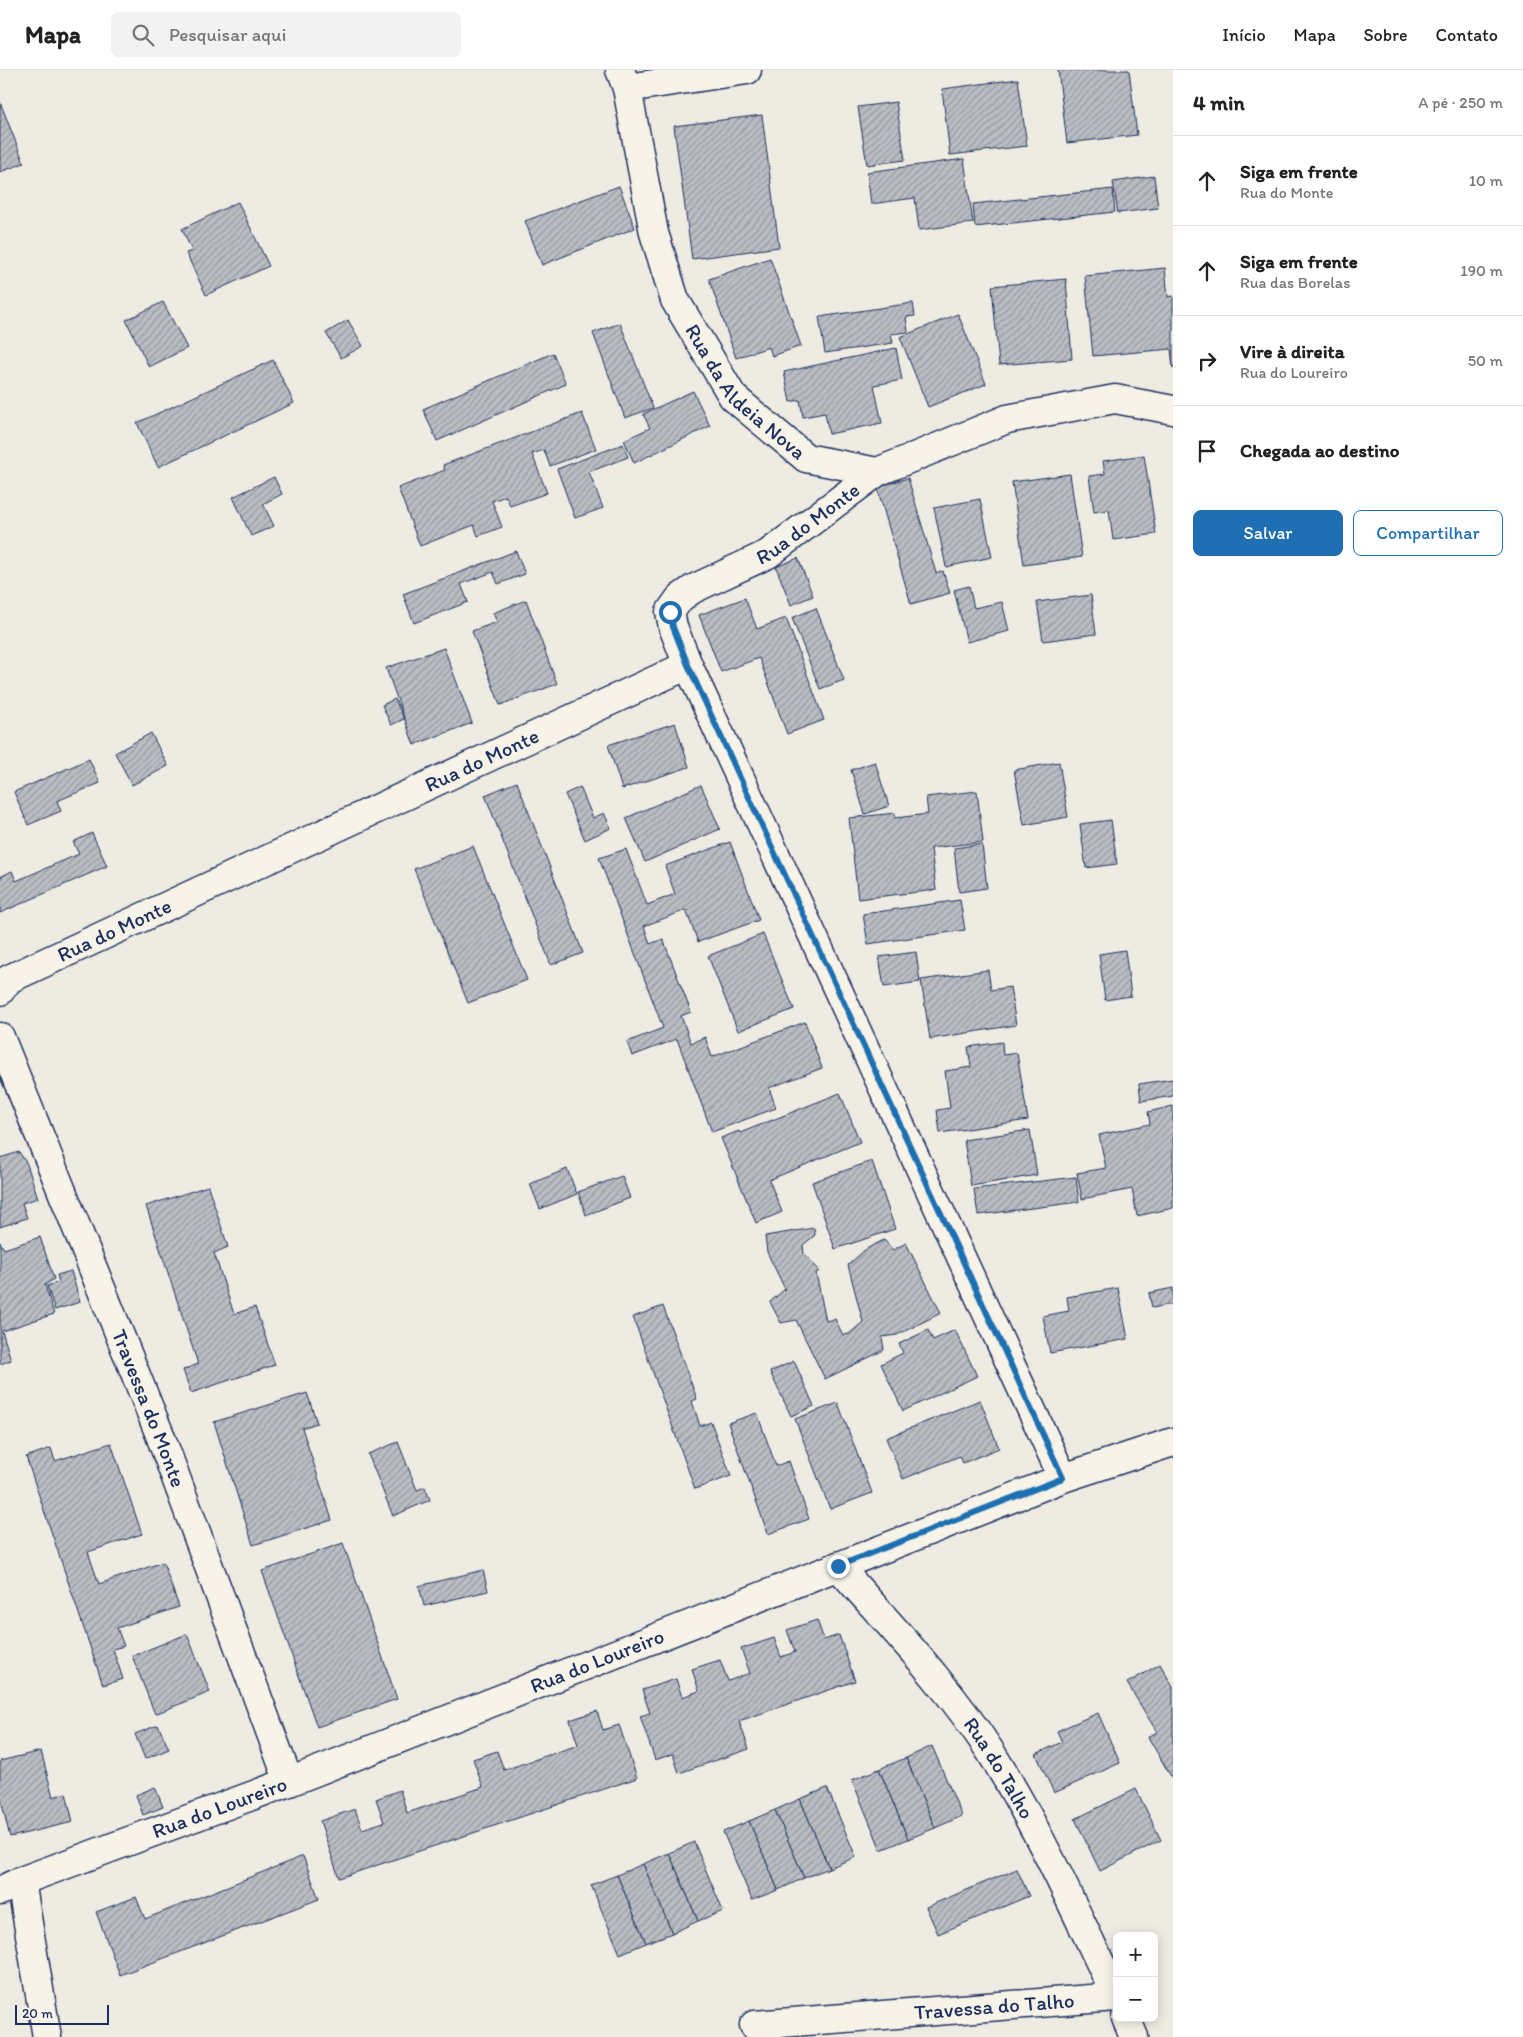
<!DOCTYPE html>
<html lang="pt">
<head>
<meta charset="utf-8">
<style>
  :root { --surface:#fff; --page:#f2f2f2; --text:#222; --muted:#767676; --line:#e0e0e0; --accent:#1f6fb2 }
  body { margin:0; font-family:Itim,sans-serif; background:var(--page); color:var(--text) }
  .controls { position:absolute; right:15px; bottom:15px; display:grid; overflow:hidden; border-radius:8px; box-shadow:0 2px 12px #0003 }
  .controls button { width:45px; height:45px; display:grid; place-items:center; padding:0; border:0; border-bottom:1px solid var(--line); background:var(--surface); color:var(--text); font:25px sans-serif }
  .scale { position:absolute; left:15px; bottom:12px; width:94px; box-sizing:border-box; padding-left:5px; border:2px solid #1b2f5e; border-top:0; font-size:14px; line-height:18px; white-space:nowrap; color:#1b2f5e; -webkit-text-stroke:4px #f7f3e8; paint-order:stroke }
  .stop { position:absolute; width:15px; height:15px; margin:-11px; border:4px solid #1f6fb2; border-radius:50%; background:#fff }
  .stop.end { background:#1f6fb2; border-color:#fff; box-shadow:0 1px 5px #0008 }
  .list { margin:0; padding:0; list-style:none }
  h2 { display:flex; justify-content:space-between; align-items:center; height:65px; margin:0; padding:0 20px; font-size:21px }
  h2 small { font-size:16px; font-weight:400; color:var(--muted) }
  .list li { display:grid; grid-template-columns:32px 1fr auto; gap:15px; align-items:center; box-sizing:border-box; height:90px; padding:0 20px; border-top:1px solid var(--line) }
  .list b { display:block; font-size:19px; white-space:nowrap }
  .list p { margin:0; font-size:16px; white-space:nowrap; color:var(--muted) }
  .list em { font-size:16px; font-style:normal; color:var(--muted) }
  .actions { display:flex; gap:10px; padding:15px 20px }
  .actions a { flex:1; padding:11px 0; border:1px solid var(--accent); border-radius:8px; text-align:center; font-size:18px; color:var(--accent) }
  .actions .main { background:var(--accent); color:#fff }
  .icon { flex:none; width:28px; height:28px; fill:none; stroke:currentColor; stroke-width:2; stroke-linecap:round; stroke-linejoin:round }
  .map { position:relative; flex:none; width:1173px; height:1967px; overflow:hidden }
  header { display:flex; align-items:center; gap:30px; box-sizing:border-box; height:70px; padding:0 25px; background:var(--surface); border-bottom:1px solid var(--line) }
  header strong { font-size:24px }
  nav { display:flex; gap:28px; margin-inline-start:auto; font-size:18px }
  .search { width:350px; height:45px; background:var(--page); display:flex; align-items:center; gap:12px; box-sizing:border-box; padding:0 18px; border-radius:8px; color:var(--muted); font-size:19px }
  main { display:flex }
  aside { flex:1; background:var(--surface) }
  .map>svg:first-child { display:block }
  .building { fill:url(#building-hatch); stroke:#1b2f5e }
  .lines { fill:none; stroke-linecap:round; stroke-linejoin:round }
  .minor-casing { stroke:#1b2f5e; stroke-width:31 }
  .major-casing { stroke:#1b2f5e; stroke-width:31 }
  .minor { stroke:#f7f3e8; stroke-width:28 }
  .major { stroke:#f7f3e8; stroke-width:28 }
  .route { stroke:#1f6fb2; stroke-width:6 }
  .labels { text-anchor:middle; stroke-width:4.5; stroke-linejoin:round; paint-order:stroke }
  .street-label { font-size:21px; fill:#1b2f5e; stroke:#f7f3e8 }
</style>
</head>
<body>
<header>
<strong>Mapa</strong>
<div class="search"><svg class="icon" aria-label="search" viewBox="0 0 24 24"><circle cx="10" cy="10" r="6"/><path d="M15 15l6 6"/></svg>Pesquisar aqui</div>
<nav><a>Início</a><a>Mapa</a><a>Sobre</a><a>Contato</a></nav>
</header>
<main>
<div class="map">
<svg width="1173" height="1967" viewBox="0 0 1173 1967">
  <defs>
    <pattern id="building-hatch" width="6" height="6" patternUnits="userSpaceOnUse" patternTransform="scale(1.25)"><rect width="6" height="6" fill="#babdc2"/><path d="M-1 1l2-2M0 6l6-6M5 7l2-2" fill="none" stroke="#969aa1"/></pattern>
  </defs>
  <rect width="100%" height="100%" fill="#eeebe2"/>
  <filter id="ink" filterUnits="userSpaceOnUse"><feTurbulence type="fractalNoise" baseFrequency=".02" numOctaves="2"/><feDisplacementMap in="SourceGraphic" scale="10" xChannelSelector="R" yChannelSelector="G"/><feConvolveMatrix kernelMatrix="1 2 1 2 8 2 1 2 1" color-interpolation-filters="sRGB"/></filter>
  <g filter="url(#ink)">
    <g class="building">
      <polygon points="1058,0 1129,0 1137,65 1067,73"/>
      <polygon points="1018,9 1027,76 950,85 942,19"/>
      <polygon points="0,32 24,93 0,102"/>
      <polygon points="896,32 905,90 867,95 858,37"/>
      <polygon points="762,45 779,177 692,189 674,56"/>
      <polygon points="964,89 973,153 919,160 915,128 871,134 867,102"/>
      <polygon points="1154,106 1158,138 1118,143 1113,112"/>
      <polygon points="619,116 635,158 542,195 525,151"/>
      <polygon points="1113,119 1115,142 975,157 973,134"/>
      <polygon points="238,132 269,196 206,225 186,183 192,181 182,159"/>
      <polygon points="770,188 801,276 772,286 769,277 736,288 709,209"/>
      <polygon points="1165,198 1168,227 1173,226 1173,298 1171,279 1093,286 1085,206"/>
      <polygon points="1066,209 1072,289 999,295 992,216"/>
      <polygon points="163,232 187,278 149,297 126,250"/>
      <polygon points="913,233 915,246 906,247 908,262 891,264 893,273 825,283 819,247"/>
      <polygon points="958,244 986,314 928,337 900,267"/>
      <polygon points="348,250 363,276 341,288 326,263"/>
      <polygon points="620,253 653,338 625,348 593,263"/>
      <polygon points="896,278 902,310 874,315 882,353 829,364 825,343 803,347 800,330 790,332 784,302"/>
      <polygon points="553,283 566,314 437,371 423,339"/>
      <polygon points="273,290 294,333 158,397 137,353"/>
      <polygon points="693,321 710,356 634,393 624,370 650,358 643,344"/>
      <polygon points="582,343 596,379 550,396 544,380 532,384 547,423 510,436 506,426 492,431 502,457 478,466 474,455 420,476 398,418 445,400 443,395"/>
      <polygon points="623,374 628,387 589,402 603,438 575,448 557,399"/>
      <polygon points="1144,385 1156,464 1113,470 1109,440 1094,442 1089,406 1105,404 1103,391"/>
      <polygon points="1070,404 1082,487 1024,495 1012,412"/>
      <polygon points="274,407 282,424 263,434 274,456 251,466 233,427"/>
      <polygon points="908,408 936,503 943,501 950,523 911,534 877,417"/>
      <polygon points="980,429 992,487 946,497 934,438"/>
      <polygon points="516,481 525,504 498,514 493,502 461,514 468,532 414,553 403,524"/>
      <polygon points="798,488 813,526 791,535 776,497"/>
      <polygon points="969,516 974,538 1002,532 1009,561 967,572 954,520"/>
      <polygon points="1091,525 1096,564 1043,571 1037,532"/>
      <polygon points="745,528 757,559 786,548 824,650 787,664 759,588 721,602 699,545"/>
      <polygon points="526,530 557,614 500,635 472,561 497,552 493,543"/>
      <polygon points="816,538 844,610 820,619 792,548"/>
      <polygon points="444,578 472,653 414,675 386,598"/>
      <polygon points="395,629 404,649 391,655 382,635"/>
      <polygon points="675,653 689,697 622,719 608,675"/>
      <polygon points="151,663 168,696 132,715 115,683"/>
      <polygon points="89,689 100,713 57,731 61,741 28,755 14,722"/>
      <polygon points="875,692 889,736 865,744 851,700"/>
      <polygon points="1059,692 1068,747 1024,755 1014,700"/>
      <polygon points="517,712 583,883 551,895 485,725"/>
      <polygon points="701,715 720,759 645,792 626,748"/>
      <polygon points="580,717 593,748 604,743 611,758 585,770 565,724"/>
      <polygon points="977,721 983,772 931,778 936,820 858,829 849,748 895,743 895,748 928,744 926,727"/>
      <polygon points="1111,750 1117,794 1086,798 1080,754"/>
      <polygon points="92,763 107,796 0,843 0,807 12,801 16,811 79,784 73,772"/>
      <polygon points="730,772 759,850 698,872 686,840 644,856 650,874 663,869 691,942 681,946 691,973 705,967 712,987 805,952 822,998 769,1018 776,1038 712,1062 677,969 632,986 627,972 663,958 599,788 626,779 647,835 675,824 665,796"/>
      <polygon points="982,774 987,818 959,822 954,778"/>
      <polygon points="473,776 527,910 468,933 414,799"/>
      <polygon points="960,830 965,860 868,874 863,844"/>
      <polygon points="763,864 794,939 738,961 708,886"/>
      <polygon points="1125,880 1131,926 1105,930 1099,884"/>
      <polygon points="916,882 920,912 884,917 879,887"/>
      <polygon points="988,900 991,920 1010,917 1016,955 930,969 921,910"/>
      <polygon points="1002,972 1003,985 1017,983 1028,1050 940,1063 937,1040 950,1038 945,1001 971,997 968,977"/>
      <polygon points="1173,1009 1173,1026 1141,1031 1139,1014"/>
      <polygon points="840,1023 860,1072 769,1110 782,1142 756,1153 721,1068 739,1061 740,1063"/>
      <polygon points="1173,1036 1173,1138 1137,1146 1132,1119 1082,1129 1077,1103 1106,1098 1099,1065 1150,1054 1148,1042"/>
      <polygon points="1030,1060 1037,1105 971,1116 964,1070"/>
      <polygon points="19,1082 27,1094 38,1128 22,1133 27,1148 0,1157 0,1088"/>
      <polygon points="872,1091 895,1159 835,1179 812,1112"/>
      <polygon points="567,1099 577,1124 540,1139 530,1114"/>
      <polygon points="622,1106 630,1128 586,1145 578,1122"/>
      <polygon points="1076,1107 1079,1132 978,1145 974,1119"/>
      <polygon points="208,1116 228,1177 214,1183 234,1244 255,1237 275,1295 191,1323 183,1300 198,1294 146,1136"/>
      <polygon points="814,1158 815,1165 803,1175 804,1184 820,1201 816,1203 826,1251 835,1249 843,1265 849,1264 863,1252 848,1195 866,1179 884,1170 893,1180 906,1173 941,1243 897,1265 882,1267 884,1280 825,1309 796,1250 781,1253 770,1232 785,1219 767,1182 765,1166"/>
      <polygon points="40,1167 54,1209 45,1215 54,1244 2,1261 11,1290 0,1294 0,1172 4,1179"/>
      <polygon points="71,1201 80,1232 55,1240 47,1216 59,1212 57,1205"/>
      <polygon points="1118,1218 1128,1269 1050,1283 1043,1246 1069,1241 1067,1227"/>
      <polygon points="1173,1218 1173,1234 1152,1238 1149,1223"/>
      <polygon points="663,1236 697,1329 692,1331 700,1356 711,1352 731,1406 695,1419 633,1247"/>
      <polygon points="928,1260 933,1270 955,1260 977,1306 903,1341 881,1294 903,1283 899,1274"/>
      <polygon points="794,1291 814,1336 791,1346 770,1302"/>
      <polygon points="307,1323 317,1353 302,1358 332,1450 253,1475 214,1352"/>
      <polygon points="980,1330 999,1378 963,1393 960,1386 903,1409 886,1368"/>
      <polygon points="838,1333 872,1423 830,1439 795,1349"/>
      <polygon points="757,1343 776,1396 789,1391 809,1449 768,1464 728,1353"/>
      <polygon points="398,1372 417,1420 425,1417 430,1430 393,1446 368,1384"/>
      <polygon points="111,1373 142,1464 88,1482 99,1514 163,1492 179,1537 117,1558 124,1576 113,1579 123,1609 103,1615 26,1387 51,1378 55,1391"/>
      <polygon points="343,1473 397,1629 317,1657 262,1501"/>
      <polygon points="483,1500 488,1521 424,1536 419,1516"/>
      <polygon points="817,1550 824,1570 839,1565 855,1611 739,1651 749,1679 679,1703 673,1684 655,1690 640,1646 650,1643 642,1620 676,1609 682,1627 699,1621 692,1599 720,1590 728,1611 750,1603 741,1579 774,1568 781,1587 795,1582 787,1560"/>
      <polygon points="187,1564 210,1622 155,1644 132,1586"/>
      <polygon points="1160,1594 1173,1617 1173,1710 1148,1667 1157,1662 1127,1613"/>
      <polygon points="597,1641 603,1660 619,1655 637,1708 339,1808 320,1751 355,1739 362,1759 384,1752 376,1729 400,1720 407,1743 483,1717 473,1689 497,1681 504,1700 578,1675 570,1650"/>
      <polygon points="1098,1643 1120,1693 1054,1723 1036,1684 1062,1672 1057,1661"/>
      <polygon points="158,1655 169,1679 145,1689 135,1664"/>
      <polygon points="932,1676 962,1746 935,1758 906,1688"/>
      <polygon points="41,1681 53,1727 66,1723 73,1752 10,1767 0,1726 0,1691"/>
      <polygon points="906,1688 935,1758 908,1769 879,1699"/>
      <polygon points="879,1699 908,1769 881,1780 852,1710"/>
      <polygon points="155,1717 163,1737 143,1745 136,1725"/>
      <polygon points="827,1718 856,1787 829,1798 800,1729"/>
      <polygon points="1136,1719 1161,1770 1100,1801 1075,1749"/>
      <polygon points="800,1729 829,1798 804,1808 775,1740"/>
      <polygon points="775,1740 804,1808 778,1820 749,1751"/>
      <polygon points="749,1751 778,1820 752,1830 723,1762"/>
      <polygon points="694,1772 723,1841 698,1851 669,1783"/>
      <polygon points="669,1783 698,1851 672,1863 643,1794"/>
      <polygon points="303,1786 319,1829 120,1905 96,1842 136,1827 145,1849"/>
      <polygon points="643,1794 672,1863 646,1873 617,1805"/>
      <polygon points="1017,1799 1029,1826 938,1864 926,1837"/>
      <polygon points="617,1805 646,1873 620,1884 591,1815"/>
    </g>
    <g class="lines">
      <g class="minor-casing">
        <g id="minor">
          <path id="s1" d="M620,0L627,18L654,163L675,230L733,327L806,388L877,402L1007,349L1115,329L1173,340"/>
          <polyline points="627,18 747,0"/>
          <polyline points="688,595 1063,1408"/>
          <path id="s2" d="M0,921L9,909L688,595L673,557L670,542L680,528L693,519L768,484L877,402"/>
          <path id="s3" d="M0,967L160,1365L289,1712"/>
          <polyline points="21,1811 47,1967"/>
          <path id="s4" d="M754,1955L1116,1927"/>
        </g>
      </g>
      <g class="major-casing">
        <g id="major">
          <path id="s5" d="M838,1496C890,1556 947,1614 990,1681C1039,1759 1077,1845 1117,1928"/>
          <path id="s6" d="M0,1821L21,1811L289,1712L1063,1408L1173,1372"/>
          <polyline points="1126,1948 1134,1967"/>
        </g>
      </g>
      <use href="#minor" class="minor"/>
      <use href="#major" class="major"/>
    </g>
  </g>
  <g class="lines" filter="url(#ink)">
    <polyline class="route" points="670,542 673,557 688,595 1063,1408 838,1496"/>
  </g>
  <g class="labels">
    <g class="street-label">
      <text dy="7" stroke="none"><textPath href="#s1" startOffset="354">Rua da Aldeia Nova</textPath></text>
      <text dy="7" stroke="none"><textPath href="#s2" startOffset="985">Rua do Monte</textPath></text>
      <text dy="7" stroke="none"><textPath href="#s2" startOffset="536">Rua do Monte</textPath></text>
      <text dy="7" stroke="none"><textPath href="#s2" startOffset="131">Rua do Monte</textPath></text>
      <text dy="7" stroke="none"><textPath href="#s3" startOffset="400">Travessa do Monte</textPath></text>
      <text dy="7" stroke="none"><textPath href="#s6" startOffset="640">Rua do Loureiro</textPath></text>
      <text dy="7" stroke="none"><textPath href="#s5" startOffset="259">Rua do Talho</textPath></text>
      <text dy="7" stroke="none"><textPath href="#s6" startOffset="235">Rua do Loureiro</textPath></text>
      <text dy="7" stroke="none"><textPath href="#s4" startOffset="241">Travessa do Talho</textPath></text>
    </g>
  </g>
</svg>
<div class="controls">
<button>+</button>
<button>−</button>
</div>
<div class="scale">20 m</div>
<div class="stop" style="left:670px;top:542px"></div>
<div class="stop end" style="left:838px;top:1496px"></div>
</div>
<aside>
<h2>4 min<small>A pé · 250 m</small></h2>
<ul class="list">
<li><svg class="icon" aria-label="ahead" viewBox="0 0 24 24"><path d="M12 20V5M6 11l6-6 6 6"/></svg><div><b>Siga em frente</b><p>Rua do Monte</p></div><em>10 m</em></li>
<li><svg class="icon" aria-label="ahead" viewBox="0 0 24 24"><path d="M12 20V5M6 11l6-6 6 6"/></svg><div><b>Siga em frente</b><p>Rua das Borelas</p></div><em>190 m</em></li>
<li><svg class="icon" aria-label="right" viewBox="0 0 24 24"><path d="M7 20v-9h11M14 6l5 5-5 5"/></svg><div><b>Vire à direita</b><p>Rua do Loureiro</p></div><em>50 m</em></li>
<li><svg class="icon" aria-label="arrive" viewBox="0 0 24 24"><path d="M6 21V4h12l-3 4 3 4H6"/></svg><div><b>Chegada ao destino</b></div></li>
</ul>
<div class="actions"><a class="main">Salvar</a><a>Compartilhar</a></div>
</aside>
</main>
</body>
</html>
